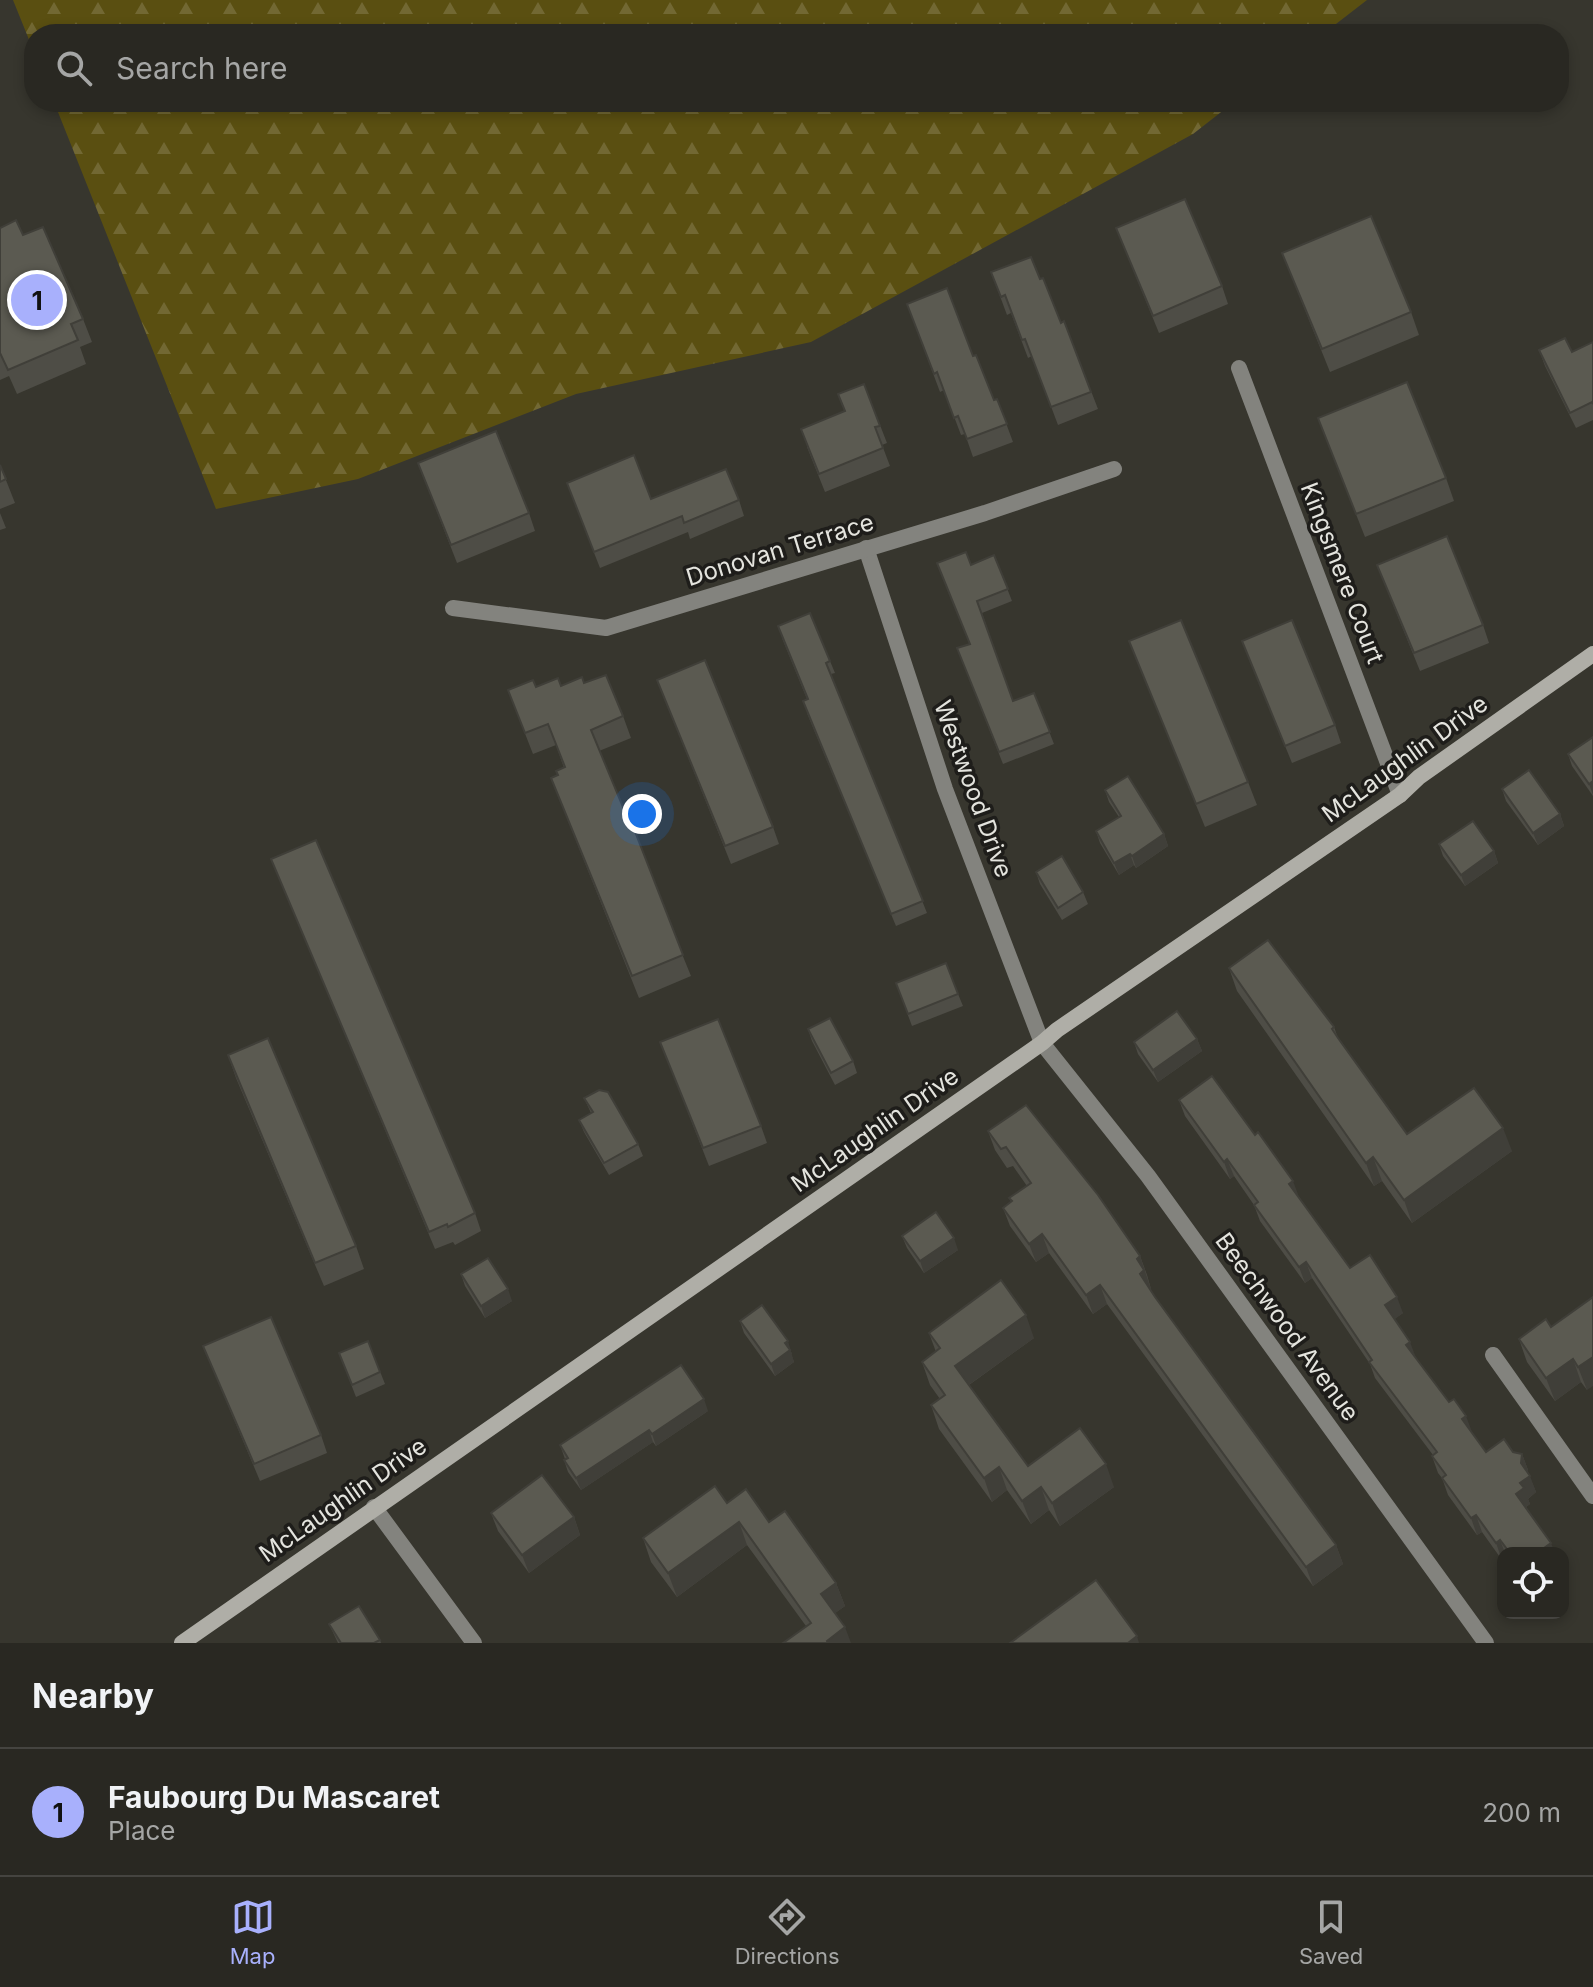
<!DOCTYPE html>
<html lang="en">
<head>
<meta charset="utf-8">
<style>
  :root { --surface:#292822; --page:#31302a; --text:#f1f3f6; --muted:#a5a6a5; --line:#454440; --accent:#a8b0fc }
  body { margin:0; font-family:Inter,sans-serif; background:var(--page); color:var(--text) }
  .controls { position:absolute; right:24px; bottom:24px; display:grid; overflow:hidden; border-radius:16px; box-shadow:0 4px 12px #0003 }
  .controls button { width:72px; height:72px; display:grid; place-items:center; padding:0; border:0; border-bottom:2px solid var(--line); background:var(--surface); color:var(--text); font:40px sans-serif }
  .you { position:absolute; left:642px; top:814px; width:28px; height:28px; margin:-20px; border:6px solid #fff; border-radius:50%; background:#1a73e8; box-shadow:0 0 0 12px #1a73e833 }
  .badge { display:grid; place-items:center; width:52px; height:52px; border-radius:50%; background:var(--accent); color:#111; font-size:26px; font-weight:700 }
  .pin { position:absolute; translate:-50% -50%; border:4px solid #fff; box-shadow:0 2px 8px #0006 }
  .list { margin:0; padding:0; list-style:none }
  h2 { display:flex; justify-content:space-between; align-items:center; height:104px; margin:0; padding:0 32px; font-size:34px }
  h2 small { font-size:26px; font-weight:400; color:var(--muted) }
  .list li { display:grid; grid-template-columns:52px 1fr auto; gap:24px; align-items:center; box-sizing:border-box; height:128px; padding:0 32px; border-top:2px solid var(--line) }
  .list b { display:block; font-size:30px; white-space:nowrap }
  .list p { margin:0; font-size:26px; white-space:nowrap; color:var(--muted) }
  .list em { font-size:26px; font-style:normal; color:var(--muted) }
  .icon { flex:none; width:44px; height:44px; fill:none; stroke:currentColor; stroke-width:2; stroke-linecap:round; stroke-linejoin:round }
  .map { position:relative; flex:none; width:1593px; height:1643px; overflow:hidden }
  .search { position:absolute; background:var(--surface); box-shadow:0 4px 12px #0003; left:24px; right:24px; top:24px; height:88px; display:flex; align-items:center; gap:20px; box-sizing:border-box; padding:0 28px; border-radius:32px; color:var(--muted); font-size:30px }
  .sheet { height:232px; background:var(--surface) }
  nav { display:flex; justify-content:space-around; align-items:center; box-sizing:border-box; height:112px; border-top:2px solid var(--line); background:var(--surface); font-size:22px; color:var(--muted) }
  nav a { display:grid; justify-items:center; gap:4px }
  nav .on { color:var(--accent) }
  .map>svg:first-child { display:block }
  .forest { fill:url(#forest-firs) }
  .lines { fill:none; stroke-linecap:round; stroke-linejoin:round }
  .street { stroke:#83837e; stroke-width:16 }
  .secondary { stroke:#afaea7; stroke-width:16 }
  .wall { fill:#4e4d46 }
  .shaded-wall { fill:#403f39 }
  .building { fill:#5b5a51; stroke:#403f39; stroke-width:2 }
  .labels { text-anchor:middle; stroke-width:7; stroke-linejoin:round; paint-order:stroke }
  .street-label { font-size:24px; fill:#e4e4de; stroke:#1e1d1a }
</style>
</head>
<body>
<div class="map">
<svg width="1593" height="1643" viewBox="0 0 1593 1643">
  <defs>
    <pattern id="forest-firs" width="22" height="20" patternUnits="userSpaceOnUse" patternTransform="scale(2)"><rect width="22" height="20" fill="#5a4f11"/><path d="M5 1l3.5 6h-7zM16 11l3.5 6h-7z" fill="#726833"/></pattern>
  </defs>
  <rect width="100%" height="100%" fill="#37362e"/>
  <g class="forest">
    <polygon points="13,0 1367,0 1323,34 34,34 34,52"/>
    <polygon points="54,102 1234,102 1193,134 811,342 576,394 358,479 216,509"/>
  </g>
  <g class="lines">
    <g class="street">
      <polyline points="1239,368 1400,795"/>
      <polyline points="866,548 945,789 1042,1043 1148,1176 1486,1643"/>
      <polyline points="453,608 606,628 985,513 1114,469"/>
      <polyline points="1493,1355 1593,1496"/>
      <polyline points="374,1507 474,1643"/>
    </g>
    <polyline class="secondary" points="182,1643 1042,1043 1057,1030 1400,795 1419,777 1593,654"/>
  </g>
  <g class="wall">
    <polygon points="0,228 23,235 83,319 92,342 80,347 86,364 17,394 9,376 0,380"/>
    <polygon points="1116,228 1222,286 1228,304 1159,333"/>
    <polygon points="1282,253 1411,312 1419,335 1330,372"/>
    <polygon points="991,272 1040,279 1061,323 1064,321 1098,409 1058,425 1032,356 1028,358 1011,313 1007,315"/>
    <polygon points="907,304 973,356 994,400 997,399 1013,442 973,457 965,434 961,435 944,390 940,392"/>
    <polygon points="1593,342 1593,420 1576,428 1545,366 1539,350 1572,352"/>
    <polygon points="864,384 887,443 882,445 890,466 825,492 807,447 844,411"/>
    <polygon points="1318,418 1446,478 1454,501 1365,537"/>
    <polygon points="418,463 529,513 535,531 457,563"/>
    <polygon points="0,465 15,503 0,509"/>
    <polygon points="573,499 739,500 744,516 690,539 688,532 600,568"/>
    <polygon points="0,513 6,528 0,530"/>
    <polygon points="994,555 1012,601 982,613 1013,701 1034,693 1054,744 1003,764 957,648 969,644 971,565"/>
    <polygon points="1377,565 1483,625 1489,643 1420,671"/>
    <polygon points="782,638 830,661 835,673 831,674 927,913 896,926 807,713 807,699"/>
    <polygon points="1129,641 1248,782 1257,805 1205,827"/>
    <polygon points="1242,641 1335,725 1341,743 1292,763"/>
    <polygon points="657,680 773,827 779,844 731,864"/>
    <polygon points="584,683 623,716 631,738 599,751 691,976 639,998 551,778 557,775 564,768 556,745 533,754 508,690"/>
    <polygon points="1593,737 1593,796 1572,766 1568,754"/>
    <polygon points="1502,789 1560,814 1564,826 1538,845 1506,801"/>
    <polygon points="1105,790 1164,834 1168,846 1136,868 1134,865 1119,875 1100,843 1096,831 1119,817 1109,802"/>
    <polygon points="1439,844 1494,851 1498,863 1465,886 1443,856"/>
    <polygon points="271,859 475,1213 481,1231 455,1245 453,1242 435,1249"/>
    <polygon points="1036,872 1083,892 1088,904 1062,920 1040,884"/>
    <polygon points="1229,968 1334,1027 1338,1038 1407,1134 1512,1151 1412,1223 1382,1181 1374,1186 1237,991"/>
    <polygon points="896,983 958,994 963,1006 912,1026"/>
    <polygon points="808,1029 853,1061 857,1073 835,1085 812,1041"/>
    <polygon points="1197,1039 1202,1051 1158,1082 1138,1054 1134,1042"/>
    <polygon points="228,1055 356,1246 364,1269 324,1286 236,1078"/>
    <polygon points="667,1059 761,1126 767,1143 709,1166"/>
    <polygon points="584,1098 638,1144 643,1156 609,1175 584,1132 579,1120 591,1113"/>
    <polygon points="1179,1100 1299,1197 1350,1268 1403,1313 1394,1319 1416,1358 1486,1452 1513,1452 1522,1454 1528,1470 1528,1473 1536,1492 1528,1499 1530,1504 1526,1507 1555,1553 1503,1553 1502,1560 1482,1532 1477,1535 1448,1495 1442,1478 1438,1473 1432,1456 1433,1455 1375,1378 1370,1364 1312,1278 1305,1283 1260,1221 1254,1205 1234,1176 1230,1179 1185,1116"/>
    <polygon points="988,1131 1140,1256 1147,1275 1151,1289 1150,1290 1336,1545 1343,1564 1313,1586 1107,1304 1093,1314 1049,1253 1036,1262 1010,1226 1003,1208 1011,1202 1009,1198 1027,1186 1013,1166 1007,1168 995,1150"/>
    <polygon points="902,1236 958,1250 924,1273 907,1248"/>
    <polygon points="461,1274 512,1301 485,1318 465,1286"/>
    <polygon points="1593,1297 1587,1390 1581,1382 1555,1401 1527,1362 1519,1339 1551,1327"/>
    <polygon points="740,1321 792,1353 791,1354 794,1362 775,1376 744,1333"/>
    <polygon points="929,1333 1034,1338 969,1385 1028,1466 1114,1487 1060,1526 1049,1510 1031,1524 1007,1490 992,1502 939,1429 931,1405 940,1399 930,1385 922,1362 936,1352"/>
    <polygon points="368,1341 385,1384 356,1397 339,1353"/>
    <polygon points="203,1346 321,1435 327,1453 260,1481"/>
    <polygon points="708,1411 656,1446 653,1442 581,1490 568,1472 564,1460 565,1459 560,1445"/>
    <polygon points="727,1503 769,1522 836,1583 845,1606 835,1613 806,1626 747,1545 677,1597 651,1562 643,1538"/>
    <polygon points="491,1513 574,1517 580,1535 529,1573 498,1531"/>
    <polygon points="329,1624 380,1640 381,1643 338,1643"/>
  </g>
  <g class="shaded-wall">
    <polygon points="1593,781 1593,795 1589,784"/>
    <polygon points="1560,814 1564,826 1538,845 1533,833"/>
    <polygon points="1164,834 1168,846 1136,868 1132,856"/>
    <polygon points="1494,851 1498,863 1465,886 1461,875"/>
    <polygon points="1130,854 1134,865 1119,875 1114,863"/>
    <polygon points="1197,1039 1202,1051 1158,1082 1153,1070"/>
    <polygon points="1503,1128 1512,1151 1412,1223 1404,1200"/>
    <polygon points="1373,1157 1382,1181 1374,1186 1366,1163"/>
    <polygon points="1227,1159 1234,1176 1230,1179 1224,1162"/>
    <polygon points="1293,1181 1299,1197 1289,1184"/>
    <polygon points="1042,1234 1049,1253 1036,1262 1029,1244"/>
    <polygon points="954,1238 958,1250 924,1273 920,1261"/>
    <polygon points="1140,1256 1151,1289 1147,1293 1137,1259"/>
    <polygon points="1306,1262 1312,1278 1305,1283 1299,1267"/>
    <polygon points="1100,1285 1107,1304 1093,1314 1086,1295"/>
    <polygon points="508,1289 512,1301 485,1318 481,1306"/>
    <polygon points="1397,1297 1403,1313 1391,1322 1385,1305"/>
    <polygon points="1026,1315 1034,1338 963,1389 955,1366"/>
    <polygon points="788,1341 794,1362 775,1376 771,1364"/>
    <polygon points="1410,1342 1416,1358 1406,1345"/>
    <polygon points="1593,1357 1593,1386 1587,1390 1578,1367"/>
    <polygon points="1573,1359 1581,1382 1555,1401 1546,1378"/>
    <polygon points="704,1399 708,1411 656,1446 652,1434"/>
    <polygon points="1466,1416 1472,1432 1462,1419"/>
    <polygon points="649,1430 653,1442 581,1490 576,1478"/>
    <polygon points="1522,1454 1528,1470 1527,1478 1530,1476 1536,1492 1528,1499 1530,1504 1522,1510 1516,1494 1520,1483 1521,1463"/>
    <polygon points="1106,1464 1114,1487 1060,1526 1052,1503"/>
    <polygon points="999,1467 1007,1490 992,1502 984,1478"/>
    <polygon points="1041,1487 1049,1510 1031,1524 1022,1501"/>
    <polygon points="1476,1515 1482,1532 1477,1535 1471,1518"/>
    <polygon points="574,1517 580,1535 529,1573 522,1555"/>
    <polygon points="739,1522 747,1545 677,1597 668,1573"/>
    <polygon points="1500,1540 1505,1553 1503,1553 1502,1560 1496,1543"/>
    <polygon points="1551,1543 1555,1553 1537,1553"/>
    <polygon points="1336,1545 1343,1564 1313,1586 1306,1567"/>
    <polygon points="836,1583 845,1606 830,1617 821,1594"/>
    <polygon points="845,1627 851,1643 827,1643 827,1641"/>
    <polygon points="1137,1636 1139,1643 1128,1643"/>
  </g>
  <g class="building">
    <polygon points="1185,199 1222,286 1153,316 1116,228"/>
    <polygon points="1371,216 1411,312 1322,349 1282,253"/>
    <polygon points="16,220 23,235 43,227 83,319 71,324 78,340 8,370 0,353 0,228"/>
    <polygon points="1031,257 1040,279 1043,278 1061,323 1064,321 1091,392 1051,407 1025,339 1022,340 1005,295 1001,297 991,272"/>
    <polygon points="947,288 973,356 976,355 994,400 997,399 1007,424 967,439 958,416 954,418 937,372 934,374 907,304"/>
    <polygon points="1565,338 1572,352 1593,342 1593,404 1592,402 1570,413 1539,350"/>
    <polygon points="1407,382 1446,478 1356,514 1318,418"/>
    <polygon points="864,384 880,426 875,427 883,448 819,474 801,429 845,411 838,394"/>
    <polygon points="496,431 529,513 451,545 418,463"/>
    <polygon points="634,455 651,499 726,469 739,500 684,523 682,516 594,552 567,483"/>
    <polygon points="0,465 6,479 0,482"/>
    <polygon points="1447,536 1483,625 1414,653 1377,565"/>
    <polygon points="966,552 971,565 994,555 1008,589 977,601 1013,701 1034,693 1050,732 999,752 957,648 970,644 937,563"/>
    <polygon points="810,613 830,661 826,663 923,901 891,914 803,701 808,699 778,626"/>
    <polygon points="1181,620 1248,782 1196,804 1129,641"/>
    <polygon points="1292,620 1335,725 1285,746 1242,641"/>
    <polygon points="705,660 773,827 725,846 657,680"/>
    <polygon points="606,675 623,716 591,730 625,812 627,811 683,955 632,976 551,778 558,775 556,771 565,767 548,724 525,733 508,690 533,680 536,687 558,678 561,686 582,677 584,683"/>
    <polygon points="1593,737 1593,781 1589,784 1568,754"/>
    <polygon points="1529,770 1560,814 1533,833 1502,789"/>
    <polygon points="1128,776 1164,834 1132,856 1130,854 1114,863 1096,831 1121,816 1105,790"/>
    <polygon points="1473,821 1494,851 1461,875 1439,844"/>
    <polygon points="316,840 475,1213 448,1227 447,1224 429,1232 271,859"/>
    <polygon points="1062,856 1083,892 1058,908 1036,872"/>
    <polygon points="1268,940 1334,1027 1332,1029 1338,1038 1407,1134 1474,1088 1503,1128 1404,1200 1373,1157 1366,1163 1229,968"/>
    <polygon points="946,963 958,994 908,1014 896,983"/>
    <polygon points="1177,1011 1197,1039 1153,1070 1134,1042"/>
    <polygon points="830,1018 853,1061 831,1073 808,1029"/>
    <polygon points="718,1019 761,1126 703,1148 660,1042"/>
    <polygon points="268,1038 356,1246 315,1263 228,1055"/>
    <polygon points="1212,1076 1255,1135 1258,1132 1293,1181 1289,1184 1350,1268 1370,1255 1397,1297 1385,1305 1410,1342 1406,1345 1449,1402 1454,1399 1466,1416 1462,1419 1486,1452 1504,1439 1513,1452 1522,1454 1521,1463 1530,1476 1520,1483 1524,1488 1516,1494 1551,1543 1537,1553 1510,1553 1500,1540 1496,1543 1476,1515 1471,1518 1442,1478 1446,1475 1432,1456 1437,1452 1369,1362 1372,1360 1306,1262 1299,1267 1254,1205 1258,1202 1227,1159 1224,1162 1179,1100"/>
    <polygon points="599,1090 608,1092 638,1144 604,1163 579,1120 593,1112 584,1098"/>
    <polygon points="1026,1105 1098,1195 1140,1256 1137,1259 1144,1270 1140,1274 1155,1297 1336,1545 1306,1567 1100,1285 1086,1295 1042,1234 1029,1244 1003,1208 1012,1201 1009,1198 1031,1183 1006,1147 1001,1149 988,1131"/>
    <polygon points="936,1212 954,1238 920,1261 902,1236"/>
    <polygon points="488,1258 508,1289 481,1306 461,1274"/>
    <polygon points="1001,1280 1026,1315 955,1366 1028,1466 1080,1428 1106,1464 1052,1503 1041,1487 1022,1501 999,1467 984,1478 931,1405 945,1395 922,1362 940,1348 929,1333"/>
    <polygon points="1593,1297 1593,1357 1578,1367 1573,1359 1546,1378 1519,1339 1546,1319 1551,1327"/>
    <polygon points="762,1305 788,1341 785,1343 790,1350 771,1364 740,1321"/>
    <polygon points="271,1317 321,1435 254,1464 203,1346"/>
    <polygon points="368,1341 380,1372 352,1385 339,1353"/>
    <polygon points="681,1365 704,1399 652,1434 649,1430 576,1478 564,1460 568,1458 560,1445"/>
    <polygon points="542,1475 574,1517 522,1555 491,1513"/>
    <polygon points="715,1486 727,1503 746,1489 769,1522 785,1511 836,1583 821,1594 845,1627 827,1641 828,1643 783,1643 811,1623 739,1522 668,1573 643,1538"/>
    <polygon points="1096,1580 1137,1636 1128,1643 1010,1643"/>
    <polygon points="359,1606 380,1640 374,1643 341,1643 329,1624"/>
  </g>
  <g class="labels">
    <g class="street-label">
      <text transform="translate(780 550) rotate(-17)" y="8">Donovan Terrace</text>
      <text transform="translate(1342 573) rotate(69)" y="8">Kingsmere Court</text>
      <text transform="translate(1405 759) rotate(-36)" y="8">McLaughlin Drive</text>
      <text transform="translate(973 789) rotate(70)" y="8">Westwood Drive</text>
      <text transform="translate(875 1130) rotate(-35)" y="8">McLaughlin Drive</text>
      <text transform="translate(1287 1327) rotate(54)" y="8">Beechwood Avenue</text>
      <text transform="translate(343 1500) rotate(-35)" y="8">McLaughlin Drive</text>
    </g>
  </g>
</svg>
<div class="controls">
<button><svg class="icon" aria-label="locate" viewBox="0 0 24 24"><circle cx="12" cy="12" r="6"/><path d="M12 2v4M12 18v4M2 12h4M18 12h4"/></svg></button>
</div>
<div class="you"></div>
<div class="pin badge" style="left:37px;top:300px">1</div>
<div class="search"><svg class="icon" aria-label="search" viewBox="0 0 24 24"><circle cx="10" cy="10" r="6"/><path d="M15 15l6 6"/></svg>Search here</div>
</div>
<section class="sheet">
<h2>Nearby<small></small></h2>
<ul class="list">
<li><span class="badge">1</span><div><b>Faubourg Du Mascaret</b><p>Place</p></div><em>200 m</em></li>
</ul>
</section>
<nav>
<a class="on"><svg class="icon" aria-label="map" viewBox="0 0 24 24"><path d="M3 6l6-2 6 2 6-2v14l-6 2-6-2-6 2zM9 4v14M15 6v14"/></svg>Map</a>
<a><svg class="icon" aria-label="directions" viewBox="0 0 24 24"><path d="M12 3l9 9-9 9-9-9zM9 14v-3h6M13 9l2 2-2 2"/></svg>Directions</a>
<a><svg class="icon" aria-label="saved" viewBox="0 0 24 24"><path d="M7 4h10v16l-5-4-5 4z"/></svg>Saved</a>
</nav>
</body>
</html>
